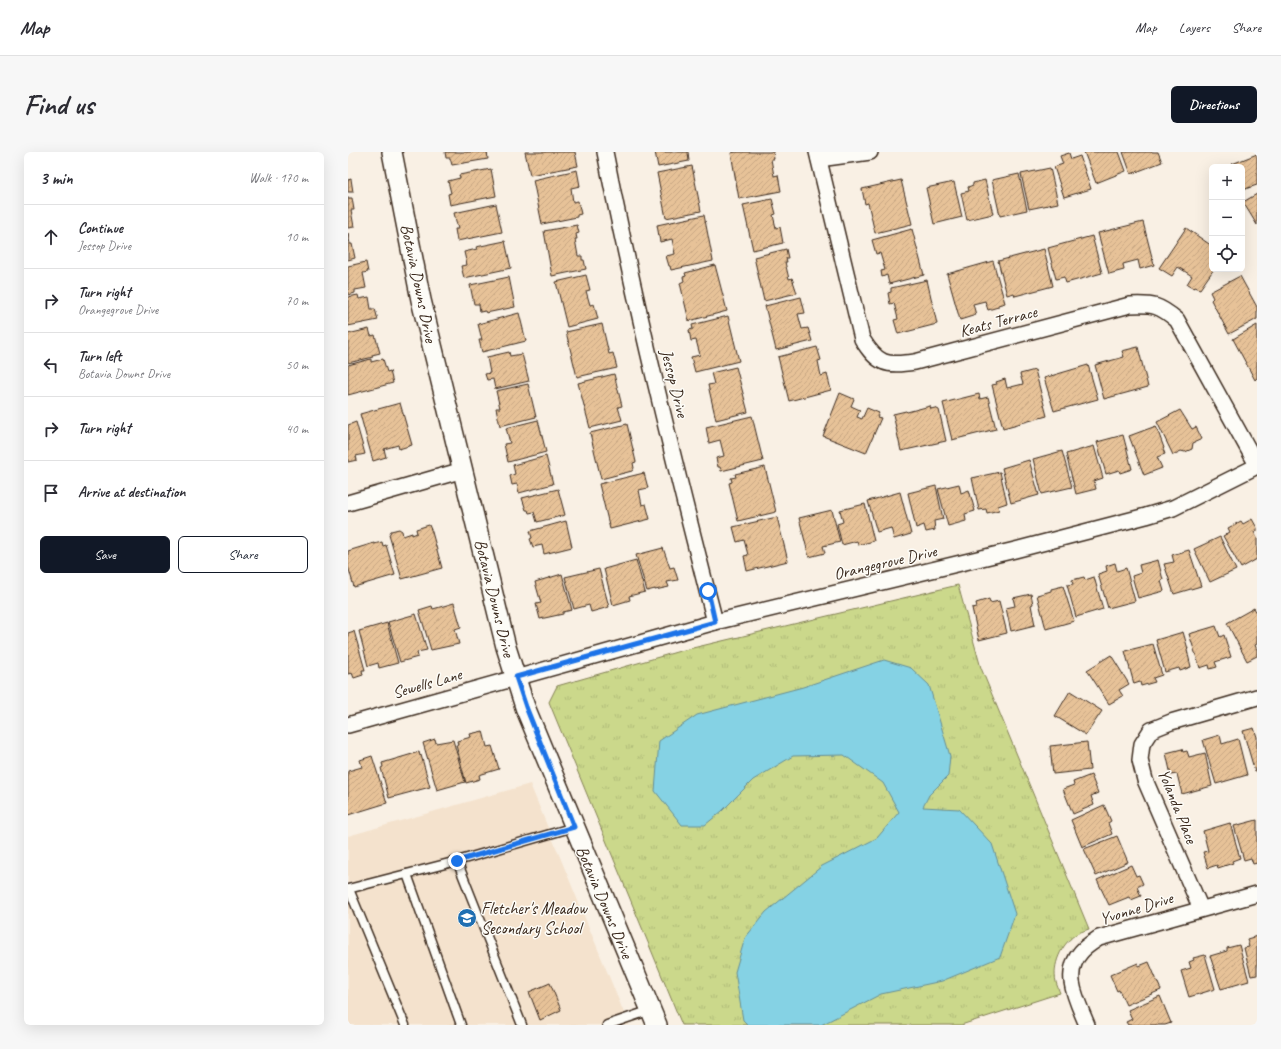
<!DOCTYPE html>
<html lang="en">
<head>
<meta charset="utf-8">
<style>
  :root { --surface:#fff; --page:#f7f7f7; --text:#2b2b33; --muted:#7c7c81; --line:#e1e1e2; --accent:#111827 }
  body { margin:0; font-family:Caveat,sans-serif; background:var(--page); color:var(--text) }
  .controls { position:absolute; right:12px; top:12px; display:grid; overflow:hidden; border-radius:6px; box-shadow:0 4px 16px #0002 }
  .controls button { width:36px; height:36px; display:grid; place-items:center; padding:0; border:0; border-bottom:1px solid var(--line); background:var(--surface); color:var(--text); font:20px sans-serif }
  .stop { position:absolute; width:12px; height:12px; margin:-9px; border:3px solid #1a73e8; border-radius:50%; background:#fff }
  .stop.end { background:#1a73e8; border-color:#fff; box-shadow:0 1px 4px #0008 }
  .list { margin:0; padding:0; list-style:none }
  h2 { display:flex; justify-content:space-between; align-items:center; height:52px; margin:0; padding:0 16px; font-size:17px }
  h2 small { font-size:13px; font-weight:400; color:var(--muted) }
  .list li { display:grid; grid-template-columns:26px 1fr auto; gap:12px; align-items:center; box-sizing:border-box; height:64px; padding:0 16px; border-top:1px solid var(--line) }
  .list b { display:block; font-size:15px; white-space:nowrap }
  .list p { margin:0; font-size:13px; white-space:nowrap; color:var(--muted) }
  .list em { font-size:13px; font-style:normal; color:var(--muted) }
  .actions { display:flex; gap:8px; padding:12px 16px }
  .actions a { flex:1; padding:9px 0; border:1px solid var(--accent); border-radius:6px; text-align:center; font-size:14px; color:var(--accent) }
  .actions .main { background:var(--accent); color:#fff }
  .icon { flex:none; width:22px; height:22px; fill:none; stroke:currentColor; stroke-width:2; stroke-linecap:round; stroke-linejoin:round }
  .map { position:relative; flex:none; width:909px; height:873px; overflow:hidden; border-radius:6px }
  header { display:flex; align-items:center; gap:24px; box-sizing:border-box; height:56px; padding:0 20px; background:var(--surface); border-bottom:1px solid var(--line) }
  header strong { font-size:19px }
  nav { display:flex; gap:22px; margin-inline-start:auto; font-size:14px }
  .intro { display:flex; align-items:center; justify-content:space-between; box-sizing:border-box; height:96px; padding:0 24px }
  h1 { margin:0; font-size:28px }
  .button { padding:10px 18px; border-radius:6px; background:var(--accent); color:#fff; font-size:14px; font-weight:700 }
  main { display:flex; gap:24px; padding:0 24px }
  aside { flex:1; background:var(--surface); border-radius:6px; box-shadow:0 4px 16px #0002 }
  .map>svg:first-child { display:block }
  .built { fill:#f4e2cd }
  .grass { fill:url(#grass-tufts); stroke:#838154 }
  .water { fill:#85d2e4; stroke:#678f95 }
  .building { fill:url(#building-hatch); stroke:#3b2a1e }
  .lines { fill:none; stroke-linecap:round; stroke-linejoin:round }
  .service-casing { stroke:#3b2a1e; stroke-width:11 }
  .minor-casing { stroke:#3b2a1e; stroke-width:18 }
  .tertiary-casing { stroke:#3b2a1e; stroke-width:22 }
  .service { stroke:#fdfcf7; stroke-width:8 }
  .minor { stroke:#fdfcf7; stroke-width:15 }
  .tertiary { stroke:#fdfcf7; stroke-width:19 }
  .route { stroke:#1a73e8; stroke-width:5 }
  .labels { text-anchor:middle; stroke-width:3; stroke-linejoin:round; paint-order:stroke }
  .street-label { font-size:17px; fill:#3b2a1e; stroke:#fdfcf7 }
  .poi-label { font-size:17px; fill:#3b2a1e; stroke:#fdfcf7; text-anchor:start }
</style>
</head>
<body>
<header>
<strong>Map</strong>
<nav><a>Map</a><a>Layers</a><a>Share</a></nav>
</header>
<div class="intro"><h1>Find us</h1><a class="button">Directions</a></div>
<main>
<aside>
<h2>3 min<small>Walk · 170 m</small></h2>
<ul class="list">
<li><svg class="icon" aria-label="ahead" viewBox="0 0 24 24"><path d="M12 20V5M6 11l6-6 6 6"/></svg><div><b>Continue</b><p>Jessop Drive</p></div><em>10 m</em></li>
<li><svg class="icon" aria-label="right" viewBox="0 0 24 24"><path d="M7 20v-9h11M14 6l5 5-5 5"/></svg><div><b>Turn right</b><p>Orangegrove Drive</p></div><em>70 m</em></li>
<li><svg class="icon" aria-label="left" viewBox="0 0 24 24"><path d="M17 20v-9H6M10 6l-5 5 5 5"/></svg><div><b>Turn left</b><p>Botavia Downs Drive</p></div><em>50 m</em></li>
<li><svg class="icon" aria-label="right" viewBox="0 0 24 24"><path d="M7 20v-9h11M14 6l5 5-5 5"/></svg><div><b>Turn right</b></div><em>40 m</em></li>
<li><svg class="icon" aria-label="arrive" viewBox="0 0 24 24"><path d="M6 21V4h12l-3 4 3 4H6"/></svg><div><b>Arrive at destination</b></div></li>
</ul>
<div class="actions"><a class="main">Save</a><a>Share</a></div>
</aside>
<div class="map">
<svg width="909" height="873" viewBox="0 0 909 873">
  <defs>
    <pattern id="grass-tufts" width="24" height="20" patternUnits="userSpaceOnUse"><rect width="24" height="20" fill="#cbd88b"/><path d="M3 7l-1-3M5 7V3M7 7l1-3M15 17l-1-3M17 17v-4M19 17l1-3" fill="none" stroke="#afba78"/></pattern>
    <pattern id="building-hatch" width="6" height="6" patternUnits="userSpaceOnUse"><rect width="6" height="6" fill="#e7c298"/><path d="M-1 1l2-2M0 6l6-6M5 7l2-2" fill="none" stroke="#c7a783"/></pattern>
  </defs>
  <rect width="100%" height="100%" fill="#f9f0e4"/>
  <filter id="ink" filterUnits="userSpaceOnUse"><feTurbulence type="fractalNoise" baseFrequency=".025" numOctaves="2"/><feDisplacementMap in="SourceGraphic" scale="8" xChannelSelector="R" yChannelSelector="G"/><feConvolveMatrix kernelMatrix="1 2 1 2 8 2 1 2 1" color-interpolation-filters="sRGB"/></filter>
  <g filter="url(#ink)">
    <polygon class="built" points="182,632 281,873 0,873 0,684"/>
    <path class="grass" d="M610,433L633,516L741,777C736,779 731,780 727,783C713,793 704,813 708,830C709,834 711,838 712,841L613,873H334L201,550L209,534L332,499Z"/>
    <polygon class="water" points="536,508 563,516 581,533 602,604 600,624 581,643 575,655 611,657 644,692 667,762 652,805 594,829 533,842 473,873 400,873 395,868 387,820 397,786 418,760 474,714 529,686 551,660 535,631 496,603 445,604 405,628 374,659 357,673 334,673 307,639 311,589 349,563 455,535"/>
    <g class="building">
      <polygon points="97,0 139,0 140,7 104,13 102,6 98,6"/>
      <polygon points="177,0 227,0 230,14 182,23"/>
      <polygon points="307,0 340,0 341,9 310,15"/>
      <polygon points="388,0 425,0 426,7 423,7 426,24 430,23 433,39 391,47 383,1"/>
      <polygon points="736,0 771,0 778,19 748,31"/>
      <polygon points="775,0 810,0 814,10 783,22"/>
      <polygon points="721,1 723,7 732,4 743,37 716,45 706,15 715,12 712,4"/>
      <polygon points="909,2 909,33 894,38 894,15 886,15 884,12"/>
      <polygon points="344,14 353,59 318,66 309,21"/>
      <polygon points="702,16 710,51 681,57 673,22"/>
      <polygon points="143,17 148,44 102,53 100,42 103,41 100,29 112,26 111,23"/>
      <polygon points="229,18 232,34 223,36 225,50 230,49 233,62 229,63 229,65 194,72 185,28"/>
      <polygon points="671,22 679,58 652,64 644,28"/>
      <polygon points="3,27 5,40 0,40 0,28"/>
      <polygon points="553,28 564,72 527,81 520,51 517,52 514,37"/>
      <polygon points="637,28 645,62 619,68 613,41 621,39 620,35 625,33 625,31"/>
      <polygon points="606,30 614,65 586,72 578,36"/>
      <polygon points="909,42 909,73 895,50"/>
      <polygon points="0,46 4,46 6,58 3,58 6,75 0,76"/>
      <polygon points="424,47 428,62 425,63 428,76 432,75 435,91 405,98 395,53"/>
      <polygon points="148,52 154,80 109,89 107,77 110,77 106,61"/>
      <polygon points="356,63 365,109 323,118 322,114 321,114 318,104 327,102 324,87 312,90 309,73"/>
      <polygon points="795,70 806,113 792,117 790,108 775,112 776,118 761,122 750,81"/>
      <polygon points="229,73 231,81 228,82 229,87 227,87 230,104 234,104 234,108 236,108 238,117 204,124 196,79"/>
      <polygon points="838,76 864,94 864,117 866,117 852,137 847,135 846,136 839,132 844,124 830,115 824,124 811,116"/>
      <polygon points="564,77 576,123 541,132 539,123 534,125 533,119 537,118 532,101 528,102 524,88"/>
      <polygon points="0,81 2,92 4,92 7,106 0,108"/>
      <polygon points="744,84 754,121 718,131 716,125 708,127 700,96"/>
      <polygon points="157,89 163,116 116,126 113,114 119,113 116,100 129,97 128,95"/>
      <polygon points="438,97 440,106 438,106 439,110 437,110 441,127 444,126 449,141 416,149 406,105"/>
      <polygon points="696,97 705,134 667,144 666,141 659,143 650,109"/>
      <polygon points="645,109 657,151 650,153 650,155 640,158 637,149 625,152 628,163 612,168 599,122"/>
      <polygon points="18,110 20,120 15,121 18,136 7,138 7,141 0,143 0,114"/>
      <polygon points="367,113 379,159 341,169 332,131 336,129 335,125 338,124 337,121"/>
      <polygon points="238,123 242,138 238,139 242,153 246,152 250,167 219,175 208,130"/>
      <polygon points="892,124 909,155 909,167 881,182 863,148 865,146 862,140"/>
      <polygon points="161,125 167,155 138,161 137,159 132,160 131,152 126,152 122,133"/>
      <polygon points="579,128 589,172 550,182 546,168 550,167 546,151 542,152 540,141 543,140 543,136"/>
      <polygon points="10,143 11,147 21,145 23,157 27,157 30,168 0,174 0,145"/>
      <polygon points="453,145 457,161 450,162 454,177 460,176 464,189 428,198 417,154"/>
      <polygon points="171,161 178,189 134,200 131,188 134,188 130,172"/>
      <polygon points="380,164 391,209 347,220 343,205 352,203 348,188 343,189 341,178 345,177 344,173"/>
      <polygon points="254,172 261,202 265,201 269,216 229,225 218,180"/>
      <polygon points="909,173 909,226 907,228 885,187"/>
      <polygon points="21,177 23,184 27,183 32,201 24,203 25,205 0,211 0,182"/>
      <polygon points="469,195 473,208 470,209 473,224 479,222 483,238 441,249 430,205"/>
      <polygon points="790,195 800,235 756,247 747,213 776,205 774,199"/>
      <polygon points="161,200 162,204 174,202 181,229 147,237 145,227 139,228 137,222 142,221 139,205"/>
      <polygon points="23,207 23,210 35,207 39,220 42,219 45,231 0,243 0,213"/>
      <polygon points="740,213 750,247 706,259 696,226"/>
      <polygon points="388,215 400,260 368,268 360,233 366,232 363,221"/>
      <polygon points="687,218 699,264 655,276 644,233 649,232 648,230 657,227 659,236 675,232 672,222"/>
      <polygon points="266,222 274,254 270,255 274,268 242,276 230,231"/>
      <polygon points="180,232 188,265 152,274 148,256 152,256 148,239"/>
      <polygon points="492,241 506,247 503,254 512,258 509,265 514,267 519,256 531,261 529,265 533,266 518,301 475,284"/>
      <polygon points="631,242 632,247 640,245 648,277 604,288 595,251"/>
      <polygon points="52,251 64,293 51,297 50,293 36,297 38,305 25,309 12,262"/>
      <polygon points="582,254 583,257 587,256 591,258 598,289 553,299 545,262 558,259 559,260"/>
      <polygon points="832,258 844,277 848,275 854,287 845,291 844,297 837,300 833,299 825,303 809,270"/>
      <polygon points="404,264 415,309 373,319 372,315 370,315 368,306 376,304 372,288 361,291 358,275"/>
      <polygon points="190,268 198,300 160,310 156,292 162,291 158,276"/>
      <polygon points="8,270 17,302 8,304 9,308 0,310 0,273"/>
      <polygon points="279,272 288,310 285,311 286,316 284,319 253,327 242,281"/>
      <polygon points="808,274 816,296 815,297 817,302 809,305 814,316 796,323 781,284"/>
      <polygon points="775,283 784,317 772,321 771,318 758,322 749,290"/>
      <polygon points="746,294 755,326 746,329 748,337 728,342 718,302"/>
      <polygon points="714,299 724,335 694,342 685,307"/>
      <polygon points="198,304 205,332 171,341 169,332 164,333 162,324 167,322 165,313"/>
      <polygon points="681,308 691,343 663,351 654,316"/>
      <polygon points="417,315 428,360 390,369 381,331 384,330 383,326 388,325 387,322"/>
      <polygon points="652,320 659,351 650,354 651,358 639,361 638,357 631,358 624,326"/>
      <polygon points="296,321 300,336 291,338 294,353 298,352 302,367 262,377 251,332"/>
      <polygon points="611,332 613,341 621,338 627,359 617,362 618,369 600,374 590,337"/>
      <polygon points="588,334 595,367 586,369 587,378 578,380 576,373 568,376 560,341"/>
      <polygon points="210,337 217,363 189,370 186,360 181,361 180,358 178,358 174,346"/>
      <polygon points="552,340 563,382 546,387 543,376 529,380 520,349"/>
      <polygon points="517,352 526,389 510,393 509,389 494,393 489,372 495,370 492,358"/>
      <polygon points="484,358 492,390 475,394 477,401 461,405 451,366"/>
      <polygon points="429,365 440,409 399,419 396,404 400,403 396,388 389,390 385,375"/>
      <polygon points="904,367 909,376 909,379 906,380 909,386 909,407 893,416 875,384 882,380 880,376 893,369 895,372"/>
      <polygon points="218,369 224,395 196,402 194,393 185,395 182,387 184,386 182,379"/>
      <polygon points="81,373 84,380 94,416 54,427 41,383 43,379 51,377 54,379 55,384 64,381 64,383 69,381 68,377"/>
      <polygon points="872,385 888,418 862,430 846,397"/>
      <polygon points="34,390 35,394 38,393 47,423 6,435 0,414 0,399 26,391 26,392"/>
      <polygon points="315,396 322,416 326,415 330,428 319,430 321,435 307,438 307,437 299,439 288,403"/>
      <polygon points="841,398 853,434 826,442 816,412 826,410 824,403"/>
      <polygon points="288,408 297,440 281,444 282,448 265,453 256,417"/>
      <polygon points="810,408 815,428 813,429 816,439 790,446 784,424 793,421 791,413"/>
      <polygon points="767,411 769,419 778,416 787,449 760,456 750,422 759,419 758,414"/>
      <polygon points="251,417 261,455 243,460 241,453 226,457 217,425"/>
      <polygon points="214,422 224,458 215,460 215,462 192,467 188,452 193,451 187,430"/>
      <polygon points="736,425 737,428 746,425 755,457 728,465 719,433 725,432 724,428"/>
      <polygon points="715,434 726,469 698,477 689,443 703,439 703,437"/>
      <polygon points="683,442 685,452 683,453 687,473 663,479 658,456 667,454 665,446"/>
      <polygon points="641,447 642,451 651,449 659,481 631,488 624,456 629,455 628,451"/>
      <polygon points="106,451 113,475 107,477 111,492 83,498 71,458 84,454 85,457"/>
      <polygon points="906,456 909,461 909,492 907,493 909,498 909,504 899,509 879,471"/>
      <polygon points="68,462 79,498 69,500 70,505 52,510 40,470"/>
      <polygon points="39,471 50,511 31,516 30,511 20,514 11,479"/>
      <polygon points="868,474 872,485 876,483 883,505 867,510 869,515 862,517 861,513 852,516 841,482"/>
      <polygon points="6,479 17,518 14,518 15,523 6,526 4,521 0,522 0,481"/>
      <polygon points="835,480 840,497 839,498 843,515 832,519 831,516 817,520 808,488"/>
      <polygon points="805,492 814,523 805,526 807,530 793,534 792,530 786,532 777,499"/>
      <polygon points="763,503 781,532 771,538 775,544 761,552 739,518"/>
      <polygon points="722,539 754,559 738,583 707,564"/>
      <polygon points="906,576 909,585 909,619 907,620 895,579"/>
      <polygon points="135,579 139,595 144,594 151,617 131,623 132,627 118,631 108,593 110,593 109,589 123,585 122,582"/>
      <polygon points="872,583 874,592 890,587 899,623 868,632 855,588"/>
      <polygon points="87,587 88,591 105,588 117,630 89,638 75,591"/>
      <polygon points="739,590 742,618 705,622 702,594"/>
      <polygon points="834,597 835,600 839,599 841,605 857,601 864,634 834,642 829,622 823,623 818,601"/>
      <polygon points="71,600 72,604 73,603 82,635 41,646 33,616 35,615 34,611"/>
      <polygon points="24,604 39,651 0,663 0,619 14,615 12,608"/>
      <polygon points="743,623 750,641 743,644 746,653 725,662 715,637 726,633 725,630"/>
      <polygon points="756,653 763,669 760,671 764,682 734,695 723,668"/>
      <polygon points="909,668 909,711 905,712 903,706 896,708 886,674"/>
      <polygon points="882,671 892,706 884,709 885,711 870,716 869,713 860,716 855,700 860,699 855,679"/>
      <polygon points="769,684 780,710 748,724 736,697"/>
      <polygon points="783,713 788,724 791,723 795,732 789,735 793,744 783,748 781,745 761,753 749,728"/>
      <polygon points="909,784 909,823 903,824 896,796 901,795 899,787"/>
      <polygon points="891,793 901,829 873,837 862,804 879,799 879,796"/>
      <polygon points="857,803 867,837 841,845 833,819 843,816 841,810 846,808 845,806"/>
      <polygon points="801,810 813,838 778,853 771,838 769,839 762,823 790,811 791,814"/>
      <polygon points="202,831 213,858 192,868 181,840"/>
      <polygon points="812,844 823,871 817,873 780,873 778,870 784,867 780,858"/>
    </g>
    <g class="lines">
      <g class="service-casing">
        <g id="service">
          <polyline points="109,709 174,873"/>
          <polyline points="59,722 113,873"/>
          <polyline points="0,737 109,709 226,675"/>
          <polyline points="1,737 57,873"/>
          <polyline points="259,873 303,858"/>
        </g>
      </g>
      <g class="minor-casing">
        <g id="minor">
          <path d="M257,0C288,158 327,314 367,470"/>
          <path d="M469,0L514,187C530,213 538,214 567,210L782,153C806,152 811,153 829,168L909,313"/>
          <polyline points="471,7 522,0"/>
          <polyline points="0,351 115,318"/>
          <polyline points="0,573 367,470 667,398 798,364 825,356 909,314"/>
          <polyline points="853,757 797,628 792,608 794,592 803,578 823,570 909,545"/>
          <path d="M739,873C730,850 713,822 733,800C738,794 745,790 751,786L909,742"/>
        </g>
      </g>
      <g class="tertiary-casing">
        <polyline id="tertiary" points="44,0 73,148 158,495 177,555 309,873"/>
      </g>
      <use href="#service" class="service"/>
      <use href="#minor" class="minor"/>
      <use href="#tertiary" class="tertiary"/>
    </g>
  </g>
  <g class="lines" filter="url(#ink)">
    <polyline class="route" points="109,709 226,675 178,555 168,525 367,470 360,439"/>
  </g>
  <defs>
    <g id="school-disc" transform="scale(1)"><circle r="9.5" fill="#1f6fb2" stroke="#fdfcf7"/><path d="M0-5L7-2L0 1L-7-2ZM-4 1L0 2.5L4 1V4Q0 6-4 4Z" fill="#fff"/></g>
  </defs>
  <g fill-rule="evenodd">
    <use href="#school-disc" x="119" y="766"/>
  </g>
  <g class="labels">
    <g class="street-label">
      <text transform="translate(71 131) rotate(78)" y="6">Botavia Downs Drive</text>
      <text transform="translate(650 169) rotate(-15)" y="6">Keats Terrace</text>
      <text transform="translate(327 231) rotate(76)" y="6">Jessop Drive</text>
      <text transform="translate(537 410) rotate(-13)" y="6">Orangegrove Drive</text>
      <text transform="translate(147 446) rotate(76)" y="6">Botavia Downs Drive</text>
      <text transform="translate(79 531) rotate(-16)" y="6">Sewells Lane</text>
      <text transform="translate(830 654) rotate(68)" y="6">Yolanda Place</text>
      <text transform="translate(257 750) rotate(67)" y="6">Botavia Downs Drive</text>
      <text transform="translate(788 756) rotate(-17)" y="6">Yvonne Drive</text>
    </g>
    <g class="poi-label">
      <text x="133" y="762">Fletcher's Meadow<tspan x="133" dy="20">Secondary School</tspan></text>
    </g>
  </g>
</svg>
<div class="controls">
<button>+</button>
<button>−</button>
<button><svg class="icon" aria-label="locate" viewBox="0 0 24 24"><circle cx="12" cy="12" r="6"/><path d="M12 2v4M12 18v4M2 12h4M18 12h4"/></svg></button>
</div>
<div class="stop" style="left:360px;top:439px"></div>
<div class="stop end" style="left:109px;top:709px"></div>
</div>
</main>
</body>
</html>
